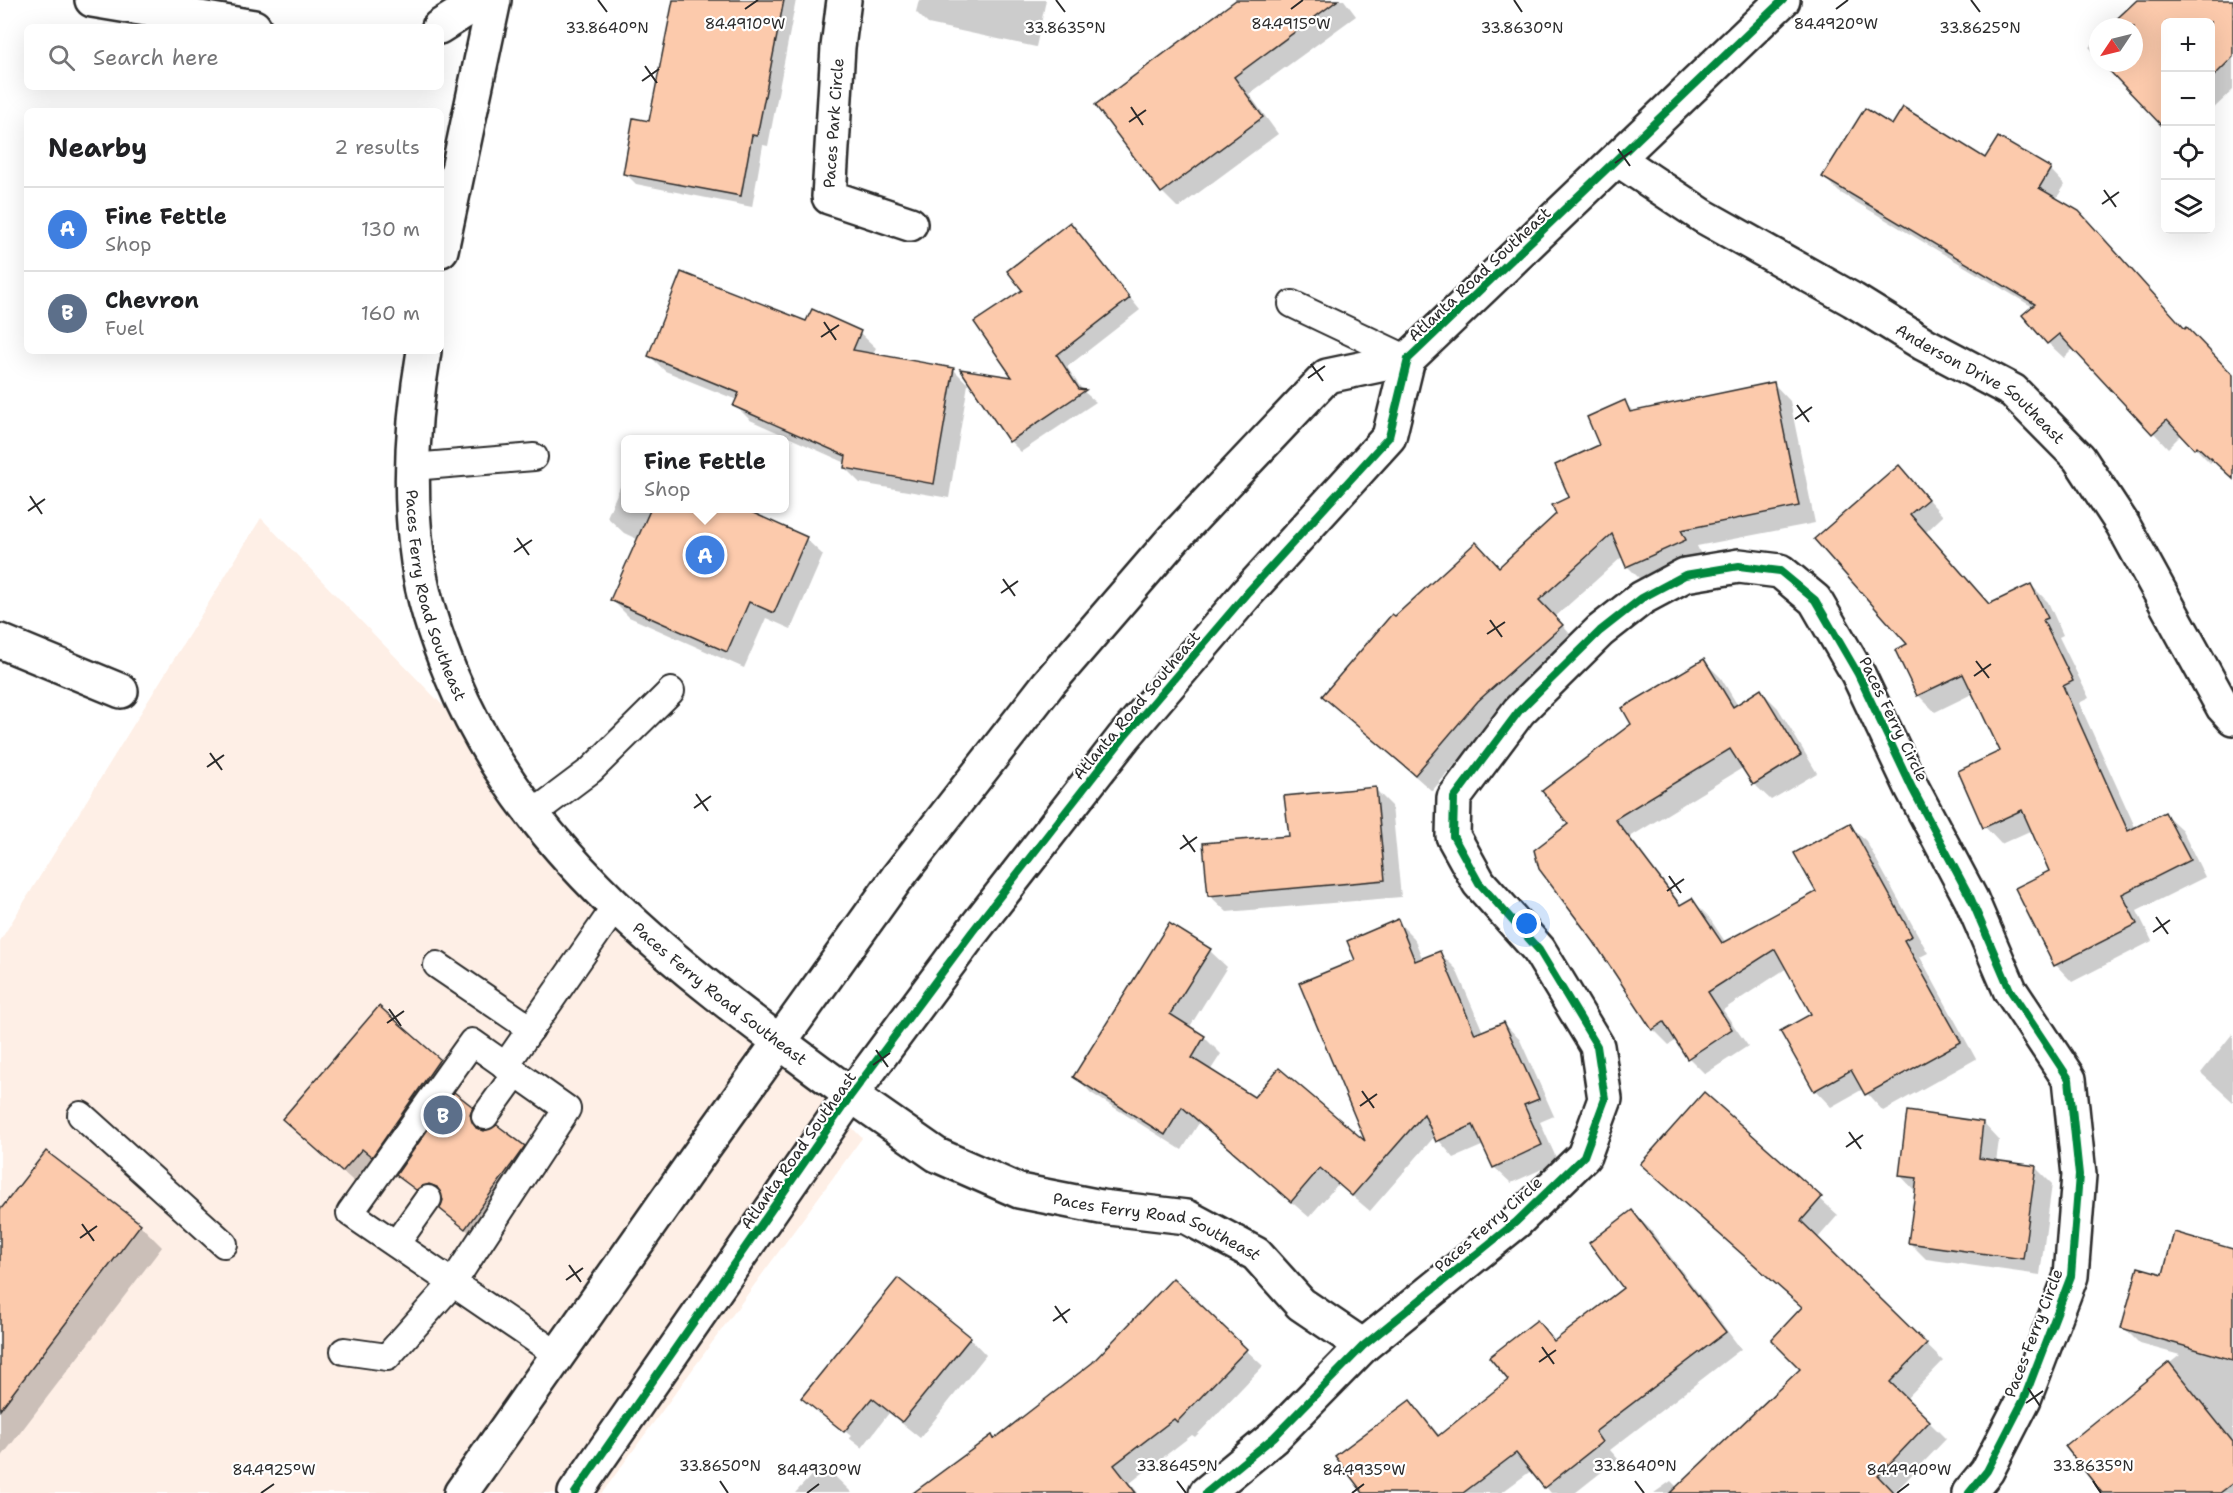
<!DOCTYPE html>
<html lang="en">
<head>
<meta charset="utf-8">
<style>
  :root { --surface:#fff; --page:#f6f6f6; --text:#202124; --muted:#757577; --line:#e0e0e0; --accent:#c8321e }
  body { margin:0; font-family:"Shantell Sans",sans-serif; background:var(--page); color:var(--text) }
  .controls { position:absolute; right:18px; top:18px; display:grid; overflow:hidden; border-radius:9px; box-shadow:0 6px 24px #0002 }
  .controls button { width:54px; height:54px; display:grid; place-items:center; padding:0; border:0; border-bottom:2px solid var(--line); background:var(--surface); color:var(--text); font:30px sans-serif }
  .compass { position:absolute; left:2089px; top:18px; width:54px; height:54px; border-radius:50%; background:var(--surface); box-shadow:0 6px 24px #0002; rotate:235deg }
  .you { position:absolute; left:1527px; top:924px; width:21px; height:21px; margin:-15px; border:4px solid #fff; border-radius:50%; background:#1a73e8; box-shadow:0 0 0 9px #1a73e833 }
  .badge { display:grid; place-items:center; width:39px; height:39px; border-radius:50%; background:var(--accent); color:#fff; font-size:20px; font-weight:700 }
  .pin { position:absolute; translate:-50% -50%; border:3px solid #fff; box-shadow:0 2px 6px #0006 }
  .popup { position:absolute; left:621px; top:435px; width:168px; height:78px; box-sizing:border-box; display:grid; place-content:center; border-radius:9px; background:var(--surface); filter:drop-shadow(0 2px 4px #0005); font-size:20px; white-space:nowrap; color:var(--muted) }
  .popup b { font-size:22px; color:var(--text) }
  .popup::after { content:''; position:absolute; left:50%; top:100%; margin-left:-12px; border:12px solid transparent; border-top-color:var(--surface) }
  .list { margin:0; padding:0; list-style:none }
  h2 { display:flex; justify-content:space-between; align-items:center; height:78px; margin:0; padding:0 24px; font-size:26px }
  h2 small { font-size:20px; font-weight:400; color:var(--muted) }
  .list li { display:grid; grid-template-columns:39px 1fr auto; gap:18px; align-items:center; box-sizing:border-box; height:84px; padding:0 24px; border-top:2px solid var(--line) }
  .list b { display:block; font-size:22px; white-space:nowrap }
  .list p { margin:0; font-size:20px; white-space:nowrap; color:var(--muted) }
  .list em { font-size:20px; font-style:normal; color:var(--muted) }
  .icon { flex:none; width:33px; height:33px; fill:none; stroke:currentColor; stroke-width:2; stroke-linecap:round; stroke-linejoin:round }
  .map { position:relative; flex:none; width:2233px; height:1493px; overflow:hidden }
  .search { position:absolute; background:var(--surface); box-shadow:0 6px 24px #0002; left:24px; top:24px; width:420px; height:66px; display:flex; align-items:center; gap:15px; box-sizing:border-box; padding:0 21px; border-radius:9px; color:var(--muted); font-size:22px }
  .panel { position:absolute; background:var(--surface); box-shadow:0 6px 24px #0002; left:24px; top:108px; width:420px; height:246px; border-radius:9px }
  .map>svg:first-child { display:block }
  .built { fill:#feefe6 }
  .shadow { fill:#0003 }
  .building { fill:#fccaac; stroke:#2b2b2b; stroke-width:1.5 }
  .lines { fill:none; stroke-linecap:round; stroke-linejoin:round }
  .service-casing { stroke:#2b2b2b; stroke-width:30 }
  .minor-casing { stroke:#2b2b2b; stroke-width:38 }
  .secondary-casing { stroke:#2b2b2b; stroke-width:38 }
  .service { stroke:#fff; stroke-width:26 }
  .minor { stroke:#fff; stroke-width:33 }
  .secondary { stroke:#fff; stroke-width:33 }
  .cycleway-casing { stroke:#fff; stroke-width:11 }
  .cycleway { stroke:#00873e; stroke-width:8 }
  .ticks { fill:none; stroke:#2b2b2b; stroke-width:2 }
  .labels { text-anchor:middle; stroke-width:4.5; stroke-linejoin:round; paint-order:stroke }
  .street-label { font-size:16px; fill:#2b2b2b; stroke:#fff }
  .ticks-label { font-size:15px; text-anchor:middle; fill:#2b2b2b; stroke:#fff; stroke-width:4.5; stroke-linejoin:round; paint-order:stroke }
</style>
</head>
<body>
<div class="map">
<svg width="2233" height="1493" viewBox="0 0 2233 1493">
  <rect width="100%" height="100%" fill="#fff"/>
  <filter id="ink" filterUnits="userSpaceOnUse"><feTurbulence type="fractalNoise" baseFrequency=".0167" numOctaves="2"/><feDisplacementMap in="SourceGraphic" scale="12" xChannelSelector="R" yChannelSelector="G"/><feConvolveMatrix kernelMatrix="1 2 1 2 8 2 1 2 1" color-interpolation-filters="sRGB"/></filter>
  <g filter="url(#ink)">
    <polygon class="built" points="261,518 862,1138 602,1493 0,1493 0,941"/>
    <g class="shadow">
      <polygon points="674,0 796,0 768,146 763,145 752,207 636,184 625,173 650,122"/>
      <polygon points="919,0 1046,0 1036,47 928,24 916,12"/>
      <polygon points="1239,0 1344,0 1356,16 1249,94 1278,134 1178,208 1162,192"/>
      <polygon points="2139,0 2233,0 2233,90 2210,112 2210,22 2166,22 2166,127 2104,63 2134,63 2134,27 2111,27"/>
      <polygon points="2098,39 2098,57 2089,47"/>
      <polygon points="1893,127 1986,160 2050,169 2065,185 2056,199 2078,212 2094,228 2186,330 2233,377 2233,479 2213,460 2210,463 2182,434 2168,448 2074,348 2064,358 2048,343 2024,315 2033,307 1839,192 1824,177"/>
      <polygon points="1070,224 1140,310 1067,367 1083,391 1096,402 1021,452 1010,441 1015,380"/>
      <polygon points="812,311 860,333 876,348 872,355 953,369 968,384 949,498 860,483 845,468 846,463 750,420 735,405 737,400 665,371 650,356 807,323"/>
      <polygon points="1774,384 1790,401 1815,523 1697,546 1702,557 1644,583 1627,566 1623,556 1555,617 1578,643 1495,718 1432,791 1324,696 1395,618 1499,568 1558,514 1601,446 1624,402 1635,413"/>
      <polygon points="1899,467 1943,516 1926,532 1990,605 2031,585 2048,602 2063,635 2059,637 2089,698 2079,703 2136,829 2165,814 2182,830 2205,877 2137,911 2152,941 2072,982 2056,965 2051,871 2032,830 2001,844 1985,827 2002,752 1974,693 1935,712 1918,695 1897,651 1910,644"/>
      <polygon points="626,473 626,508 738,508 806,539 823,555 791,629 766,618 744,668 629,617 612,600 639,540 624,533 607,517"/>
      <polygon points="1704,661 1721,678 1738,706 1761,691 1778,708 1817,773 1771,800 1754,784 1744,767 1630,837 1682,906 1692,900 1708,916 1726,943 1818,892 1850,825 1866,841 1928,953 1920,957 1976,1059 1883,1111 1863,1089 1831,1107 1815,1090 1813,1015 1787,968 1723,1010 1748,1046 1705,1074 1689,1058 1677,1040 1669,1045 1653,1029 1570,824 1633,724"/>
      <polygon points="1375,789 1392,806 1401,897 1227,912 1210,896 1290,837"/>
      <polygon points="1397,921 1414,938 1423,960 1440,953 1456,969 1483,1032 1504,1023 1520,1040 1554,1116 1540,1122 1558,1162 1511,1183 1494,1167 1484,1145 1454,1158 1435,1136 1370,1211 1338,1184 1309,1217 1199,1123 1182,1150 1091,1093 1075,1076 1210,951 1227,967 1189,1028 1204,1037 1221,1054 1210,1071 1254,1099 1369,1146 1357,961"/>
      <polygon points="379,1008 456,1077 360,1187 284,1119"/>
      <polygon points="2233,1033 2233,1102 2201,1073"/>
      <polygon points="1704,1095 1838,1215 1817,1239 1943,1361 1906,1399 1946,1439 1894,1493 1654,1493 1671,1481 1678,1488 1802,1369 1803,1308 1659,1181"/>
      <polygon points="472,1108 489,1125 487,1131 524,1147 540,1164 483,1244 441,1208 444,1201 434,1206 398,1175"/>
      <polygon points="1983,1123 1999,1140 1996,1162 2035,1167 2052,1184 2040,1275 1926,1259 1909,1242 1916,1192 1900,1175"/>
      <polygon points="46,1153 140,1225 162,1247 0,1459 0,1213"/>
      <polygon points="1632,1212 1649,1228 1741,1349 1610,1450 1618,1459 1575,1493 1551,1493 1532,1470 1501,1493 1365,1493 1410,1402 1440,1436 1510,1380 1537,1322 1556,1342 1626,1288"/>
      <polygon points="2233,1251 2233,1493 2104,1493 2067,1446 2180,1355 2140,1344 2123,1327 2164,1276"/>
      <polygon points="970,1338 986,1355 920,1438 889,1413 862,1448 849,1438 851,1436 819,1411 819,1414 803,1398"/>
      <polygon points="1246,1350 1263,1366 1195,1437 1192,1435 1130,1483 1138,1493 916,1493 995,1440"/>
      <polygon points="822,1464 848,1489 852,1493 795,1493"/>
    </g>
    <g class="building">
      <polygon points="673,0 784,0 757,136 752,135 741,196 623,174 633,118 649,121"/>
      <polygon points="1236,0 1338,0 1234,77 1263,117 1161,193 1095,105"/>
      <polygon points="2137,0 2233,0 2233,57 2211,79 2211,22 2166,22 2166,122 2162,126 2102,63 2134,63 2134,27 2108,27"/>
      <polygon points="1903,107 1985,158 1998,137 2051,168 2039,188 2079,211 2185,329 2187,327 2233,375 2233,479 2197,446 2194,449 2167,420 2152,434 2059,334 2047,344 2022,315 2035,304 1822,177 1865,108 1892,125"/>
      <polygon points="1070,222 1130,298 1057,355 1079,389 1086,390 1009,442 960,369 1012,377 974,322 1022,290 1007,271"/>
      <polygon points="681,272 806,321 812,309 861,331 853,350 954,368 934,484 844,468 846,456 733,406 739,393 648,356"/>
      <polygon points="1774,382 1799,506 1681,530 1686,540 1626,567 1612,534 1539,600 1563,625 1478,701 1415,775 1322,696 1392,614 1395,616 1476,542 1499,567 1556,514 1552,505 1569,497 1555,465 1599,445 1587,417 1625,400 1630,412"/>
      <polygon points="1899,465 1928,499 1910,514 1989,604 2031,584 2048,618 2043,620 2073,681 2063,686 2128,831 2165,812 2190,860 2122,894 2137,924 2054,966 2015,888 2049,871 2022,810 1983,828 1958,771 2000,751 1963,674 1917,696 1895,650 1907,644 1814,539"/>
      <polygon points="651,508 742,508 807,537 774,613 749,602 727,652 610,600"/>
      <polygon points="1704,659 1733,707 1761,689 1801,755 1753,785 1730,749 1615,819 1680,905 1692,898 1722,943 1816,892 1794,853 1850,823 1912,936 1904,940 1961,1042 1865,1095 1851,1070 1814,1091 1780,1031 1811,1014 1775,949 1708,992 1732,1029 1687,1059 1664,1022 1652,1030 1594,942 1539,869 1534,850 1568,824 1542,791 1631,724 1622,708"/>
      <polygon points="1376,787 1385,880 1208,896 1203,843 1289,836 1284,796"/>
      <polygon points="1398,919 1415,961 1440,951 1475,1034 1504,1022 1539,1099 1524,1105 1542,1145 1493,1168 1473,1125 1436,1142 1424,1114 1352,1196 1320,1168 1291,1202 1182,1107 1165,1135 1073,1077 1169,923 1211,949 1170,1014 1205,1036 1192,1058 1254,1097 1279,1068 1365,1141 1299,983 1355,960 1347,941"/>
      <polygon points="379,1006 440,1059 372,1157 362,1149 342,1172 282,1119"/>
      <polygon points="454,1092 473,1107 470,1115 476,1128 484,1131 497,1125 525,1146 465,1229 440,1209 443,1200 437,1187 429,1184 416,1190 396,1175"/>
      <polygon points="1704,1092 1822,1197 1801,1221 1927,1344 1890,1382 1930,1421 1878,1476 1894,1493 1670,1493 1800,1369 1771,1340 1802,1307 1640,1164"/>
      <polygon points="1907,1111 1983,1122 1979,1158 2036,1166 2023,1259 1908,1243 1917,1178 1899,1176"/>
      <polygon points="46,1151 141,1224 0,1410 0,1210"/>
      <polygon points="1632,1210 1726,1332 1595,1432 1602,1442 1544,1488 1516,1453 1463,1493 1363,1493 1335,1456 1410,1400 1438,1436 1508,1380 1489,1357 1537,1320 1554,1341 1623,1288 1589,1243"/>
      <polygon points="2174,1232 2233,1249 2233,1360 2121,1328 2138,1267 2163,1274"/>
      <polygon points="898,1278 971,1337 902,1422 872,1398 844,1432 801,1398"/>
      <polygon points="1173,1278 1247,1349 1177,1422 1174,1419 1114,1465 1136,1493 913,1493 992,1435 994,1439 1092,1363"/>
      <polygon points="2169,1362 2233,1442 2233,1483 2220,1493 2102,1493 2065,1446"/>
    </g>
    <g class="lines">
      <g class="service-casing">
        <g id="service">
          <polyline points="1292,304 1408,359"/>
          <polyline points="412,467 534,457"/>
          <polyline points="531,815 591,770 671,691"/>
          <polyline points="437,965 531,1029"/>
          <polyline points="505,1066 616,906"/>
          <polyline points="81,1115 224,1244"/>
          <polyline points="485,1116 516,1073"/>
          <polyline points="396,1244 428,1199"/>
          <polyline points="344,1351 387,1357 452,1284 567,1109 472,1042 350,1213 558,1355"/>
        </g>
      </g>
      <g class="minor-casing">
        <g id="minor">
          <polyline points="92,0 254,27"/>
          <polyline points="844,0 838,47 829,197 910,224"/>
          <polyline points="439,27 482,0"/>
          <path id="s1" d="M1619,160L1703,216L1853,300L1924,344L2013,391L2079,458L2123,525L2223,707L2233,718"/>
          <polyline points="0,641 121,691"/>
          <path id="s2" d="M851,1095L937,1155L1019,1191L1101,1207L1187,1217L1256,1254L1301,1304L1363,1346"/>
          <polyline points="1206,1493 1274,1437 1363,1346 1516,1222 1584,1156 1605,1099 1597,1046 1539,950 1479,883 1453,836 1454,798 1519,711 1600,631 1642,598 1685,575 1739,566 1780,571 1815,600 1858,674 1912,788 1971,899 2010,990 2069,1079 2079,1175 2071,1276 2024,1399 1987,1471 1969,1493"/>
        </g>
      </g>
      <g class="secondary-casing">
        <g id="secondary">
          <polyline points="441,250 494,0"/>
          <path id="s3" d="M424,351C412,421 408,492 418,562C423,602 437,641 452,677C528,862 696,980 851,1095"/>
          <polyline points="461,1493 697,1157 897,878 1049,683 1174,538 1327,376 1408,359 1783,0"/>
          <polyline points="575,1493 851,1095 972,932 1124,737 1248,592 1389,437 1408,359"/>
        </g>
      </g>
      <use href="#service" class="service"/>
      <use href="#minor" class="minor"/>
      <use href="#secondary" class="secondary"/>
      <g class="cycleway-casing">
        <g id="cycleway">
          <polyline points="575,1493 851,1095 972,932 1124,737 1248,592 1389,437 1408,359 1783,0"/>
          <polyline points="1206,1493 1274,1437 1363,1346 1516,1222 1584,1156 1605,1099 1597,1046 1539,950 1479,883 1453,836 1454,798 1519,711 1600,631 1642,598 1685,575 1739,566 1780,571 1815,600 1858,674 1912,788 1971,899 2010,990 2069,1079 2079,1175 2071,1276 2024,1399 1987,1471 1969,1493"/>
        </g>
      </g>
      <use href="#cycleway" class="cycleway"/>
    </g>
  </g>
  <path class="ticks" d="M598,0L607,12M1056,0L1065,12M1514,0L1522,12M1971,0L1980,12M745,9L758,0M1291,9L1303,0M1836,9L1848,0M645,66L657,83M642,81L659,69M1131,107L1143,125M1129,122L1146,110M1618,149L1630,166M1615,163L1632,151M2104,190L2116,207M2102,204L2119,192M824,322L836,340M821,337L839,325M1311,364L1323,381M1308,378L1325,366M1797,405L1809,422M1795,419L1812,407M30,496L42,514M28,511L45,499M517,538L529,555M514,552L532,540M1003,579L1015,596M1001,593L1018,581M1490,620L1502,637M1487,634L1505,622M1976,661L1989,678M1974,676L1991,664M210,753L222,770M207,767L224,755M696,794L708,811M694,808L711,796M1183,835L1195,852M1180,849L1197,837M1669,876L1681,893M1667,891L1684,879M2156,917L2168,934M2153,932L2170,920M389,1009L401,1026M387,1023L404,1011M876,1050L888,1067M873,1065L890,1053M1362,1091L1374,1108M1360,1106L1377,1094M1849,1132L1861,1149M1846,1147L1863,1135M82,1224L94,1241M80,1238L97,1226M569,1265L581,1282M566,1280L583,1268M1055,1306L1067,1323M1053,1321L1070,1309M1542,1347L1554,1364M1539,1362L1556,1350M2028,1388L2040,1406M2026,1403L2043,1391M720,1481L728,1493M1177,1481L1186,1493M1635,1481L1644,1493M2093,1481L2101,1493M261,1493L274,1484M807,1493L819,1484M1352,1493L1364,1484M1897,1493L1909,1484"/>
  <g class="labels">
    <g class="street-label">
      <text transform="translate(833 123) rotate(-86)" y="6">Paces Park Circle</text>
      <text transform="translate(1479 274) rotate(-43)" y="6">Atlanta Road Southeast</text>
      <text dy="6" stroke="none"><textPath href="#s1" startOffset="426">Anderson Drive Southeast</textPath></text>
      <text dy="6" stroke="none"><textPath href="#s3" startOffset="248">Paces Ferry Road Southeast</textPath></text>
      <text transform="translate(1136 705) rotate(-50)" y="6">Atlanta Road Southeast</text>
      <text transform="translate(1894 719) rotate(64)" y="6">Paces Ferry Circle</text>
      <text dy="6" stroke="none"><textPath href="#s3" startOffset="752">Paces Ferry Road Southeast</textPath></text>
      <text transform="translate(798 1150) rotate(-55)" y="6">Atlanta Road Southeast</text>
      <text transform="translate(1488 1224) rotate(-41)" y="6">Paces Ferry Circle</text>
      <text dy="6" stroke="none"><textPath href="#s2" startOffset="338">Paces Ferry Road Southeast</textPath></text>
      <text transform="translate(2033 1333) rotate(-69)" y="6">Paces Ferry Circle</text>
    </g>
  </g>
  <g class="ticks-label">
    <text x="745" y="29">84.4910°W</text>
    <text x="1291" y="29">84.4915°W</text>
    <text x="1836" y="29">84.4920°W</text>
    <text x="607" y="33">33.8640°N</text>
    <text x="1065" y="33">33.8635°N</text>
    <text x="1522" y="33">33.8630°N</text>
    <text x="1980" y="33">33.8625°N</text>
    <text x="720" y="1471">33.8650°N</text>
    <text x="1177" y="1471">33.8645°N</text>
    <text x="1635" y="1471">33.8640°N</text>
    <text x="2093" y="1471">33.8635°N</text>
    <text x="274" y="1475">84.4925°W</text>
    <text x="819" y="1475">84.4930°W</text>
    <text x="1364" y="1475">84.4935°W</text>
    <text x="1909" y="1475">84.4940°W</text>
  </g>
</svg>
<div class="controls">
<button>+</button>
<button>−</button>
<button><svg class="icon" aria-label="locate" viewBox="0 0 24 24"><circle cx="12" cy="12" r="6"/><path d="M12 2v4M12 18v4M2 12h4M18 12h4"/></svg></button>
<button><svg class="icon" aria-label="layers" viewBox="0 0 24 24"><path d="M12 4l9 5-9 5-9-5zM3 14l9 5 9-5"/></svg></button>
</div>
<svg class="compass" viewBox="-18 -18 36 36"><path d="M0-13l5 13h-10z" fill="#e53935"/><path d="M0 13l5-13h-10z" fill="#757577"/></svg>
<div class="you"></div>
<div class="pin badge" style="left:705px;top:555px;background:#3f7fe0">A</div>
<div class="popup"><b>Fine Fettle</b>Shop</div>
<div class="pin badge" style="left:443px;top:1115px;background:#5c6f8a">B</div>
<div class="search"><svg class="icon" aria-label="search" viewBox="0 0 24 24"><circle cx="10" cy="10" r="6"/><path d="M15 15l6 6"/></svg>Search here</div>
<section class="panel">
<h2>Nearby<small>2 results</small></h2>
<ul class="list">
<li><span class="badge" style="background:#3f7fe0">A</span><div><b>Fine Fettle</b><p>Shop</p></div><em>130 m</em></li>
<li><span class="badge" style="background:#5c6f8a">B</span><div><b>Chevron</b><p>Fuel</p></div><em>160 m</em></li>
</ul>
</section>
</div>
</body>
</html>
